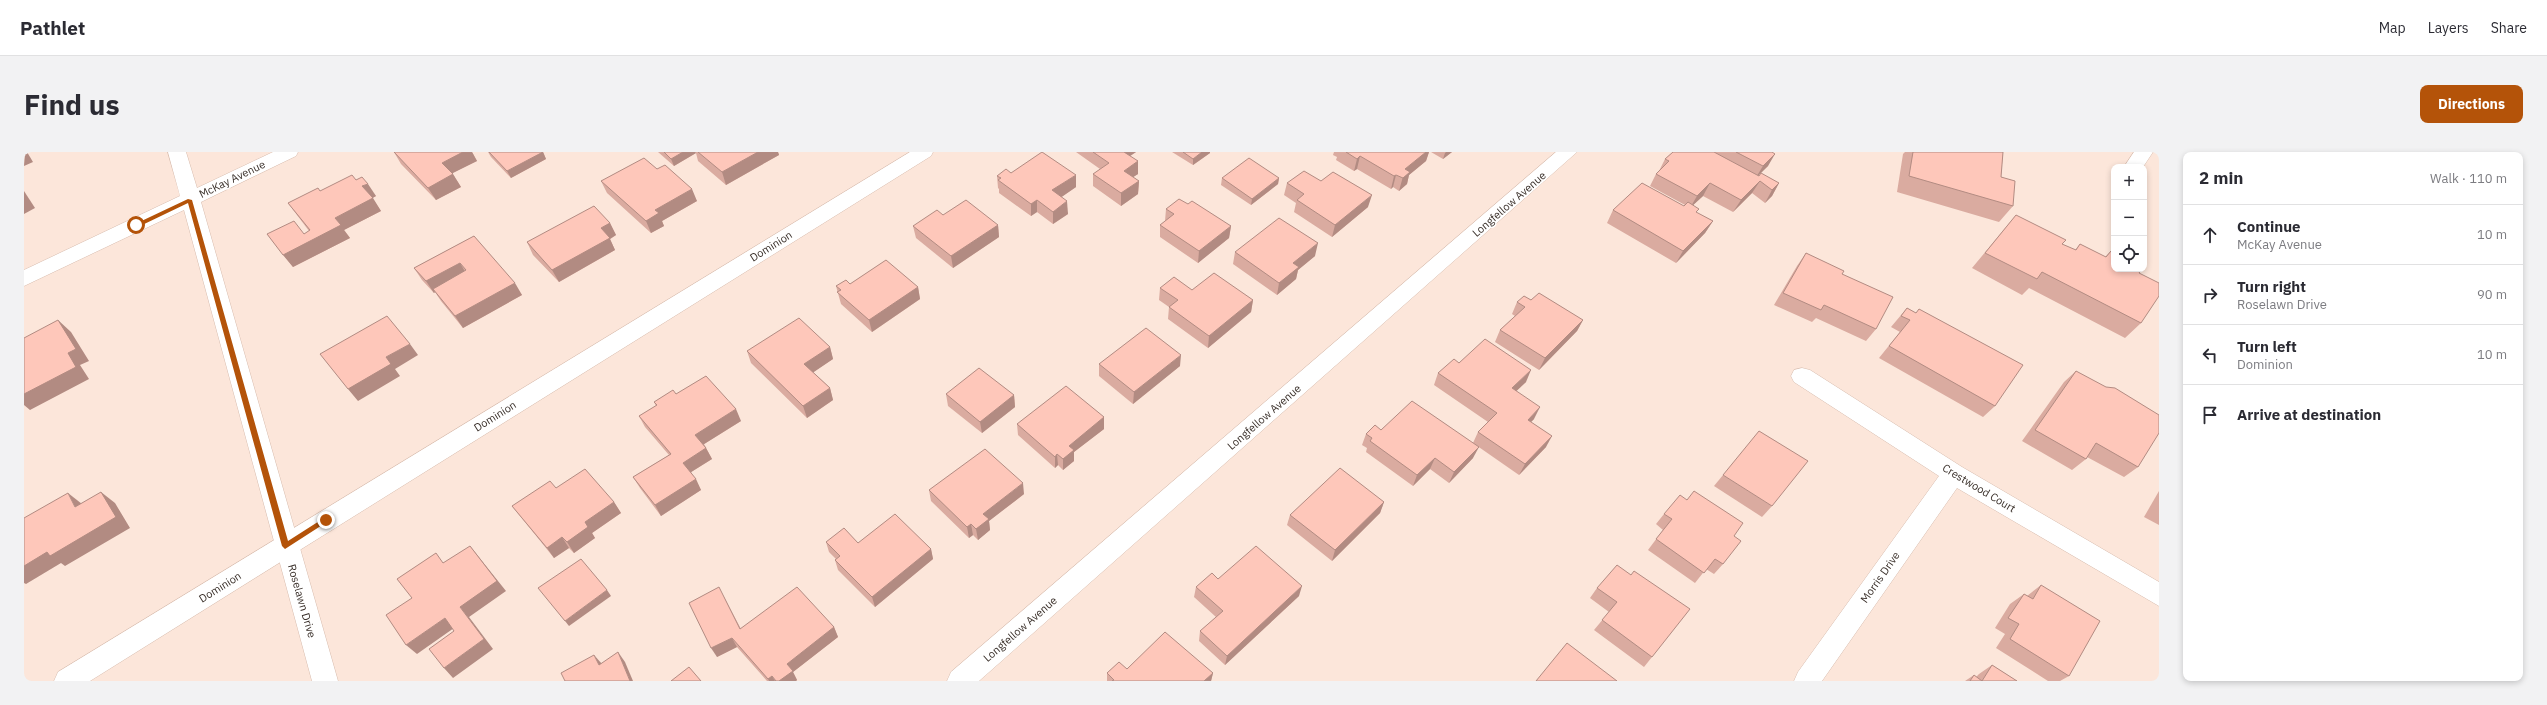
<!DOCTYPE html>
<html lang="en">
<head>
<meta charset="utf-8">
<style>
  :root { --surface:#fff; --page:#f2f2f3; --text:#2b2b33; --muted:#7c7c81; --line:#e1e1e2; --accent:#b45309 }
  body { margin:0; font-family:"IBM Plex Sans",sans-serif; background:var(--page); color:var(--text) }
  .controls { position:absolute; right:12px; top:12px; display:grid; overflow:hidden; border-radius:8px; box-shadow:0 2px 6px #0003 }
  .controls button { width:36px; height:36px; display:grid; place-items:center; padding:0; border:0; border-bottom:1px solid var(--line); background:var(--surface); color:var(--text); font:20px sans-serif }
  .stop { position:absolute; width:12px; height:12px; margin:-9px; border:3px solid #b45309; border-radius:50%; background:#fff }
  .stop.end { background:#b45309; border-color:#fff; box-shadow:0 1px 4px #0008 }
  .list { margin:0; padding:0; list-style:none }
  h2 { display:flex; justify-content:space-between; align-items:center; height:52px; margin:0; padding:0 16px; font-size:17px }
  h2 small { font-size:13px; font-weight:400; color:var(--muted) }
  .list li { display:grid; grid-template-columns:26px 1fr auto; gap:12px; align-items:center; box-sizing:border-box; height:60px; padding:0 16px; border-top:1px solid var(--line) }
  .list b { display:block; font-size:15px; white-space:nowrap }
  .list p { margin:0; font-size:13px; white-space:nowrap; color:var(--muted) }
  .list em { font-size:13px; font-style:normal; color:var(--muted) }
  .icon { flex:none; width:22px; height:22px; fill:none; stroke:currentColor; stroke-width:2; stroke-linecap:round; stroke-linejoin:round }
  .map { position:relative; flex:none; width:2135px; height:529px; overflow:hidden; border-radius:8px }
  header { display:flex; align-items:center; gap:24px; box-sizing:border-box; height:56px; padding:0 20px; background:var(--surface); border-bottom:1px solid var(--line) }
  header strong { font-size:19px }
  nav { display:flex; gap:22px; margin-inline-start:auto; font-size:14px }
  .intro { display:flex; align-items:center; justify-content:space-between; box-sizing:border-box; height:96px; padding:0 24px }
  h1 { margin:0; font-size:28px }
  .button { padding:10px 18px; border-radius:8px; background:var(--accent); color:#fff; font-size:14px; font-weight:700 }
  main { display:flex; gap:24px; padding:0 24px }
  aside { flex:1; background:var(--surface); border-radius:8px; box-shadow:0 2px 6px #0003 }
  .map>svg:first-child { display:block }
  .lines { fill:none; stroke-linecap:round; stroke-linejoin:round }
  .minor-casing { stroke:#d7bcae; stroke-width:1 }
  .tertiary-casing { stroke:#d7bcae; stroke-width:1 }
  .minor { fill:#fff; fill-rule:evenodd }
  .tertiary { fill:#fff; fill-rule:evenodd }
  .wall { fill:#daaba0 }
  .shaded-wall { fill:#b28b82 }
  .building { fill:#fec7ba; stroke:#b28b82 }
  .route { fill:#b45309 }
  .labels { text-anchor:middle; stroke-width:3; stroke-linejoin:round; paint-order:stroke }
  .street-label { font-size:11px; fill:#392f29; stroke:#fff }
</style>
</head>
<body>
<header>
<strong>Pathlet</strong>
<nav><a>Map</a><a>Layers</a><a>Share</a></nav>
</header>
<div class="intro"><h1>Find us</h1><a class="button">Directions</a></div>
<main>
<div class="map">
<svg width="2135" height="529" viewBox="0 0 2135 529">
  <rect width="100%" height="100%" fill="#fce6da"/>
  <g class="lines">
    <g class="minor-casing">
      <g id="minor">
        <polygon points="144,0 162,0 173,36 249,0 274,0 272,4 177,50 314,529 288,529 160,58 0,134 0,118 156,44"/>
        <polygon points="1532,0 1553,0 955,529 923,529 927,520"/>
        <polygon points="2110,0 2129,0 2119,15 2100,15"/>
        <polygon points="1778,216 1786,218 1938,315 2135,430 2135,454 1933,336 1798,529 1770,529 1774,520 1915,324 1770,230 1767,224 1770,218"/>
      </g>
    </g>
    <g class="tertiary-casing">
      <polygon id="tertiary" points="886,0 909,0 907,4 66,529 30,529 34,520"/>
    </g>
    <use href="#minor" class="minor"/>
    <use href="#tertiary" class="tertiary"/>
  </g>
  <g class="wall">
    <polygon points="370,0 448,0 453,9 428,21 437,35 412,48 377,12"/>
    <polygon points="464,0 519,0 522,7 487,26 467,5"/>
    <polygon points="634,0 754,0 755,3 702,33 674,9 672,1 650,14"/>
    <polygon points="1052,0 1112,0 1106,4 1114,9 1114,22 1109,25 1115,29 1114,42 1097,54 1069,34 1069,22 1076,17"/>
    <polygon points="1148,0 1186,0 1186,1 1169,13"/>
    <polygon points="1310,0 1405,0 1402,9 1385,23 1383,32 1375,39 1369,35 1367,37 1333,17 1330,19 1312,8 1313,5 1309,3"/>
    <polygon points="1407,0 1428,0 1419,7"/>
    <polygon points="1649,0 1748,0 1744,14 1734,23 1755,31 1748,44 1741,51 1728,41 1709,60 1679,44 1669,53 1673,61 1689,69 1681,81 1652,111 1583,71 1589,58 1660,54 1661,53 1626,34 1632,22 1635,19 1641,7"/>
    <polygon points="1881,0 1979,0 1977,25 1989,54 1975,70 1873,40 1879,2"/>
    <polygon points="633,17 673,49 638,69 640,74 627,81 583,41 577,29"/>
    <polygon points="987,21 1052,35 1037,45 1044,62 1029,72 1013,60 1007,64 975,41 975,37 974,36 973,24"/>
    <polygon points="1198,26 1255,26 1254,32 1227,53 1197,33"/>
    <polygon points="332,28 352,44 348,46 357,59 320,78 326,86 269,115 243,82 280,82 285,79 264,51"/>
    <polygon points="1297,29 1344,55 1308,85 1270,60 1272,51 1260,43 1263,31"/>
    <polygon points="1164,52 1207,74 1205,86 1174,111 1136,85 1136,73 1141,69 1142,57"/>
    <polygon points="919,63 974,73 975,85 929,116 892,86 889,74"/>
    <polygon points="1992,63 2038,92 2051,98 2056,92 2081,105 2087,99 2115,121 2117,171 2101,186 2005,136 1998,143 1948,116"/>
    <polygon points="586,71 592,83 586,87 591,98 535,130 509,103 503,90"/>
    <polygon points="450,84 498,143 439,176 417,149 411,140 410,141 398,128 390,116"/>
    <polygon points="1211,100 1291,104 1274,118 1272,127 1253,143 1209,112"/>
    <polygon points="1782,101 1818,122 1852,177 1842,189 1792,166 1788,170 1750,153 1773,114"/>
    <polygon points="826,132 894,135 896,147 848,180 817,152 812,134"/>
    <polygon points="1136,136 1168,138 1229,148 1227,160 1184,196 1144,167 1145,155 1135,148"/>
    <polygon points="1507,148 1559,168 1553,179 1515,218 1471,190 1476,178 1491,164 1488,162 1493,150"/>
    <polygon points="1883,156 1892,161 1895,157 1971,254 1959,265 1855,206 1876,180 1867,175"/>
    <polygon points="806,195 809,207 789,220 806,236 809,248 783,266 727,211 723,199"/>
    <polygon points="1435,211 1502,230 1492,239 1510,267 1507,270 1522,295 1495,323 1449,291 1454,280 1464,270 1410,233 1414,221"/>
    <polygon points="1075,212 1156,214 1109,252 1075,224"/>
    <polygon points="2052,219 2114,315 2100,325 2063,305 2062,307 2048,318 1998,289 2040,230"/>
    <polygon points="652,242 717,269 680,292 682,296 688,307 667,320 677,338 637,364 616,336 609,325 645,303 621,275 615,264 632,254 630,250"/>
    <polygon points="922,242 990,243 991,255 958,281 924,254"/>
    <polygon points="1080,265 1080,277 1050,300 1050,309 1039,318 1034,313 1031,316 994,283 993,272"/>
    <polygon points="1357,278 1449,306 1425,331 1406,317 1389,334 1342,300 1343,296 1338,293 1342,282"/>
    <polygon points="1699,323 1748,354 1738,365 1690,334"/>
    <polygon points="532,336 590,350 597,361 568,381 571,386 550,401 545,396 530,406 488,354"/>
    <polygon points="905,338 1000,342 965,369 966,378 954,388 949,383 945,386 907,349"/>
    <polygon points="2135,339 2135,373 2120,365"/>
    <polygon points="1360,350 1356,361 1308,409 1263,373 1266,363"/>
    <polygon points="1640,362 1710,384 1699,412 1690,422 1682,417 1671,431 1624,398 1639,378 1632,372"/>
    <polygon points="802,390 834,391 907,397 909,407 851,455 814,418 811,408 812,407 805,400"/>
    <polygon points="1607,423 1628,505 1620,515 1570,478 1585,460 1566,446 1573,436"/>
    <polygon points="1194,427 1275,444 1201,513 1175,489 1176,479 1192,465 1170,445 1172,435"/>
    <polygon points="2017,433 2045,524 2036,529 2024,529 1972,496 1981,482 1971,476 1986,452 2000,442 2003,444"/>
    <polygon points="700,445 717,477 810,475 814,485 769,520 773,528 772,529 743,529 713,495 693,505"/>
    <polygon points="1968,513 1993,529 1941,529 1950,523 1952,525 1955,522"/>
    <polygon points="1103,517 1189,521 1187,529 1083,529 1083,521"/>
  </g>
  <g class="shaded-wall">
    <polygon points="1,0 3,0 9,10 0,14"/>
    <polygon points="439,0 448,0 453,9 425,23 418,11"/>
    <polygon points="519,0 522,7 487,26 483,19"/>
    <polygon points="659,0 671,0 672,1 650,14 647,7"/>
    <polygon points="734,0 754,0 755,3 702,33 698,20"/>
    <polygon points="1097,0 1112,0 1097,10"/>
    <polygon points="1178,0 1186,0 1186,1 1169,13 1169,7"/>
    <polygon points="1402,0 1405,0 1402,9 1385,23 1383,32 1375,39 1381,17"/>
    <polygon points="1422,0 1428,0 1419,7 1421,1"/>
    <polygon points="1751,2 1744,14 1731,27 1739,14"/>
    <polygon points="1336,4 1333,17 1330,19 1333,7"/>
    <polygon points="1114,9 1114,22 1100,31 1100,19"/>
    <polygon points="429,22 437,35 412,48 404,36"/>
    <polygon points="1052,23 1052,35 1029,51 1028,38"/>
    <polygon points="1372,23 1369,35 1367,37 1370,24"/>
    <polygon points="1255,26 1254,32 1227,53 1228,47"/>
    <polygon points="1115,29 1114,42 1097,54 1097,41"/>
    <polygon points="1736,29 1728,41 1709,60 1717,48"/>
    <polygon points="1686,31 1679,44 1666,56 1673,44"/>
    <polygon points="1755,31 1748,44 1741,51 1748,38"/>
    <polygon points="344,32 352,44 347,47 338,34"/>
    <polygon points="668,37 673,49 638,69 640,74 627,81 622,69 631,58"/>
    <polygon points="0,39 11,56 0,62"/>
    <polygon points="1348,43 1344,55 1308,85 1311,73"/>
    <polygon points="349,46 357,59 320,78 326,86 269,115 259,103 311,66"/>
    <polygon points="1013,48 1013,60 1007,64 1007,52"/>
    <polygon points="1043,49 1044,62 1029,72 1029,60"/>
    <polygon points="1689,69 1681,81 1652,111 1659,99"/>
    <polygon points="586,71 592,83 586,87 591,98 535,130 528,118 577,76"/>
    <polygon points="974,73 975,85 929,116 927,104"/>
    <polygon points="1207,74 1205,86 1174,111 1175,99"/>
    <polygon points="1294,91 1291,104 1274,118 1272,127 1253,143 1255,131 1269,111"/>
    <polygon points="436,111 443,123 409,137 411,140 410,141 402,129"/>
    <polygon points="491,131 498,143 439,176 431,164"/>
    <polygon points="894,135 896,147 848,180 845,168"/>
    <polygon points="1229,148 1227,160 1184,196 1185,184"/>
    <polygon points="34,168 47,180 65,209 56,213 65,227 6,258 0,253 0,242 44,201"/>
    <polygon points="1559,168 1553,179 1515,218 1521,206"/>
    <polygon points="386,192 394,203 371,217 376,224 334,249 324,237 362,205"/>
    <polygon points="806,195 809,207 784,224 780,212"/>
    <polygon points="1157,203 1156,214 1109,252 1110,240"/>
    <polygon points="1507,218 1502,230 1483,248 1488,236"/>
    <polygon points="806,236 809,248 783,266 779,254"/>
    <polygon points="990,243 991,255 958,281 956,270"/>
    <polygon points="1516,255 1510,267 1498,279 1504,268"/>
    <polygon points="712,257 717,269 677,294 671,283"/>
    <polygon points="1080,265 1080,277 1050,300 1050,309 1039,318 1039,307 1045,294"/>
    <polygon points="1528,284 1522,295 1495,323 1501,312"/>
    <polygon points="1455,295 1449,306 1425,331 1430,320"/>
    <polygon points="682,296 688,307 664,322 659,311"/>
    <polygon points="1033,302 1034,313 1031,316 1031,305"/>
    <polygon points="1411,306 1406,317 1389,334 1393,323"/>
    <polygon points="672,327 677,338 637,364 631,353"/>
    <polygon points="999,331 1000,342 965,369 966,378 954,388 952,377 959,362"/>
    <polygon points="77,340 91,351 106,376 41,414 37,411 2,432 0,431 0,414"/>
    <polygon points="44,341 58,352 51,355"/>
    <polygon points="590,350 597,361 568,381 571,386 550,401 543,390 561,370"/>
    <polygon points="1360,350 1356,361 1308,409 1311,398"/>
    <polygon points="947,372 949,383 945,386 943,375"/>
    <polygon points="538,385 545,396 530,406 523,396"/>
    <polygon points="446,394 482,439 445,465 469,497 429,526 420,516 460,487 436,455"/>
    <polygon points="907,397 909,407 851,455 848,445"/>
    <polygon points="1278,434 1275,444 1201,513 1203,504"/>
    <polygon points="583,438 587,444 545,474 541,469"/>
    <polygon points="421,466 430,476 393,502 382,493"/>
    <polygon points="810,475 814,485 769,520 773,528 772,529 755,529 763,512"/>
    <polygon points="708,486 713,495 693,505 687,496"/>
    <polygon points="594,500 601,510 609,529 606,529"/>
    <polygon points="570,503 578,512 575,513"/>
    <polygon points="1189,521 1187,529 1180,529"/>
    <polygon points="748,524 751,529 745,529 744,527"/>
  </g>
  <g class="building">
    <polygon points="0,0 2,3 0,4"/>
    <polygon points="370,0 439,0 418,11 429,22 404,36"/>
    <polygon points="465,0 519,0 483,19"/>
    <polygon points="640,0 659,0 647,7"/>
    <polygon points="674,0 734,0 698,20"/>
    <polygon points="1018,0 1052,23 1028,38 1043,49 1029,60 1013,48 1007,52 974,28 977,26 973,24 982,17 987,21"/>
    <polygon points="1069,0 1100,0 1114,9 1100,19 1115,29 1097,41 1069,22 1085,11"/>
    <polygon points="1159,0 1178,0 1169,7"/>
    <polygon points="1322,0 1402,0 1381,17 1386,20 1379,26 1372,23 1370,24 1336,4 1333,7"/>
    <polygon points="1649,0 1690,0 1735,24 1737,21 1755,31 1748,38 1736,29 1717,48 1686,31 1673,44 1632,22 1645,9 1641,7"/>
    <polygon points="1712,0 1748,0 1751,2 1739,14"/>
    <polygon points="1889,0 1979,0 1977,25 1991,29 1989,54 1885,24"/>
    <polygon points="620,6 633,17 641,13 668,37 631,58 635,61 622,69 577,29"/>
    <polygon points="1225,6 1255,26 1228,47 1198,26"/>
    <polygon points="1280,19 1297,29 1309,20 1348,43 1311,73 1273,48 1280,42 1263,31"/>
    <polygon points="328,23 332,28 338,25 344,32 338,34 349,46 311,66 317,73 259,103 243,82 270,69 280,82 286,78 264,51 294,36 296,39"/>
    <polygon points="1618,31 1660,54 1664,50 1675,57 1672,60 1689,69 1659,99 1589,58"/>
    <polygon points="1155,47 1164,52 1168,49 1207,74 1175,99 1136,73 1150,62 1142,57"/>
    <polygon points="942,48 974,73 927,104 889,74 913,58 919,63"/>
    <polygon points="570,54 586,71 577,76 586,86 528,118 503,90"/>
    <polygon points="1992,63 2042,88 2038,92 2052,98 2056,92 2082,105 2087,99 2090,100 2090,117 2118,117 2115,121 2135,131 2135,144 2117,171 2018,120 2013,127 1961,101"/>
    <polygon points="1255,66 1294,91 1269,111 1275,115 1255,131 1211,100"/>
    <polygon points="450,84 491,131 431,164 409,137 442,118 436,111 402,129 390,116"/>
    <polygon points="1782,101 1820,119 1818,122 1869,145 1852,177 1800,153 1797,158 1759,141"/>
    <polygon points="862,108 894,135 845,168 813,140 817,138 812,134 822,128 826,132"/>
    <polygon points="1190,121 1229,148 1185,184 1145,155 1154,148 1136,136 1150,125 1168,138"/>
    <polygon points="1515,141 1559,168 1521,206 1476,178 1501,155 1493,150 1500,144 1507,148"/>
    <polygon points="1883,156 1892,161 1895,157 1999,213 1971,254 1865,194 1886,168 1877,164"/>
    <polygon points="363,164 386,192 362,205 367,212 324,237 296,202"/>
    <polygon points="775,166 806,195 780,212 806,236 779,254 723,199"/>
    <polygon points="34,168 52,197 44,201 52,215 0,242 0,186"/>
    <polygon points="1122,176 1157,203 1110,240 1075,212"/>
    <polygon points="1461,187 1507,218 1488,236 1516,255 1504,268 1528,284 1501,312 1454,280 1473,261 1414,221 1430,207 1435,211"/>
    <polygon points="955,216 990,243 956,270 922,242"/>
    <polygon points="2052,219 2082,235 2091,236 2135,263 2135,281 2114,315 2072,291 2062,307 2011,278"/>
    <polygon points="682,224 712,257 671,283 682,296 659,311 672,327 631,353 609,325 647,302 615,264 633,253 630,250 649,238 652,242"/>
    <polygon points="1042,234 1080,265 1045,294 1050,298 1039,307 1033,302 1031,305 993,272"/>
    <polygon points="1388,249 1455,295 1430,320 1411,306 1393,323 1346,289 1348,286 1342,282 1351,273 1357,278"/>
    <polygon points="1735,279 1784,309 1748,354 1699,323"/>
    <polygon points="961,297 999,331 959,362 965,367 952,377 947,372 943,375 905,338"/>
    <polygon points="1316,316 1360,350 1311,398 1266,363"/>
    <polygon points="561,317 590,350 561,370 564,375 543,390 538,385 523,396 488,354 526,329 532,336"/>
    <polygon points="1670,339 1719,371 1710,384 1717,389 1699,412 1691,407 1680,421 1632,387 1648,367 1640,362 1656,343 1663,348"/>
    <polygon points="77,340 92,365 26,404 23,400 0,414 0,366 44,341 51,355"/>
    <polygon points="871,362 907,397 848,445 811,408 816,404 802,390 820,376 834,391"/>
    <polygon points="446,394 473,429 436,455 460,487 420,516 405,497 430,479 421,466 382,493 362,463 388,446 373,427 412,401 419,411"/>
    <polygon points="1232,394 1278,434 1203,504 1176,479 1199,459 1172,435 1188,421 1194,427"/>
    <polygon points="557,407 583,438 541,469 514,436"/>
    <polygon points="1593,413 1607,423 1610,419 1666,457 1628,505 1578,468 1593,450 1573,436"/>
    <polygon points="2017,433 2076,469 2045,524 1986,487 1995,472 1984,466 2000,442 2009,447"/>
    <polygon points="695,435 716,477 773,435 810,475 763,512 769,519 755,529 752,529 748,524 744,527 708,486 687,496 665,451"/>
    <polygon points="1141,480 1189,521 1180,529 1088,529 1090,528 1083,521 1095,510 1103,517"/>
    <polygon points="1543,491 1593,529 1512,529"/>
    <polygon points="594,500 606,529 541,529 537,521 570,503 575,513"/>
    <polygon points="1968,513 1993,529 1946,529 1950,523 1958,529"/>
    <polygon points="665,515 677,529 647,529"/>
  </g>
  <polygon class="route" points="164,47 168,48 264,389 300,366 306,368 261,397 258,394 164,51 114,75 109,73"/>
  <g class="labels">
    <g class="street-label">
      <text transform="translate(208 27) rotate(-26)" y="4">McKay Avenue</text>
      <text transform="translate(1485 52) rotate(-41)" y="4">Longfellow Avenue</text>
      <text transform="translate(747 94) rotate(-32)" y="4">Dominion</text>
      <text transform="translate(471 264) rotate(-32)" y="4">Dominion</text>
      <text transform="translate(1240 265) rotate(-41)" y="4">Longfellow Avenue</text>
      <text transform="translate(1955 336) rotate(31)" y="4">Crestwood Court</text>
      <text transform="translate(1856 425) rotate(-55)" y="4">Morris Drive</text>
      <text transform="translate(196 435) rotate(-32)" y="4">Dominion</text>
      <text transform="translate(278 449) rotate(74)" y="4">Roselawn Drive</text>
      <text transform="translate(996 477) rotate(-41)" y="4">Longfellow Avenue</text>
    </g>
  </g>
</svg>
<div class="controls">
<button>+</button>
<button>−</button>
<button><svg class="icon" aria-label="locate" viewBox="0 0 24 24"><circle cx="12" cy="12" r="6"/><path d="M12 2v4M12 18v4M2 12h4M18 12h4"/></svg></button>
</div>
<div class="stop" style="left:112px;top:73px"></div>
<div class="stop end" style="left:302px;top:368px"></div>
</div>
<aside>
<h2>2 min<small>Walk · 110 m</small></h2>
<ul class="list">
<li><svg class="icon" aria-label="ahead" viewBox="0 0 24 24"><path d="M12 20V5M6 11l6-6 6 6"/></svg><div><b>Continue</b><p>McKay Avenue</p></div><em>10 m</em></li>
<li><svg class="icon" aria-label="right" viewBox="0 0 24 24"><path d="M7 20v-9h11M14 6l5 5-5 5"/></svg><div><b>Turn right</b><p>Roselawn Drive</p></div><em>90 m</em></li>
<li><svg class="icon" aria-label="left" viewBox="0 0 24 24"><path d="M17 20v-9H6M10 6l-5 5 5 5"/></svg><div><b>Turn left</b><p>Dominion</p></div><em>10 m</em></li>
<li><svg class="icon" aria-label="arrive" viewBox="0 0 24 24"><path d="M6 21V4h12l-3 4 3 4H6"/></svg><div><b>Arrive at destination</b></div></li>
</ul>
</aside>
</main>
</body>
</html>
